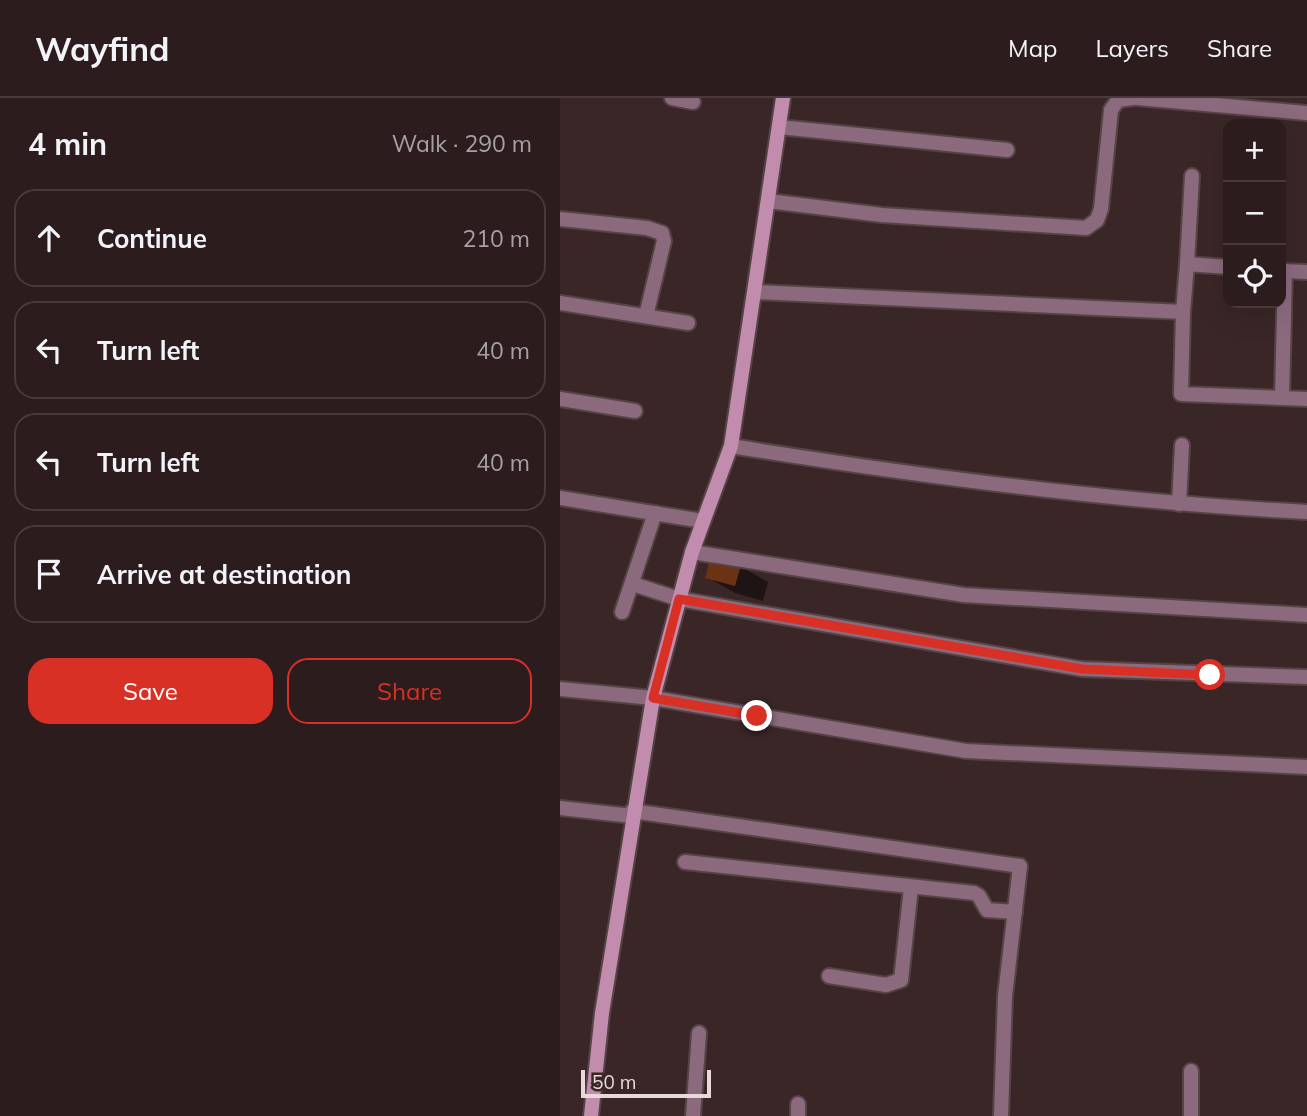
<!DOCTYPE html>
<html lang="en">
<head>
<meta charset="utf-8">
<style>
  :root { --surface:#2c1c1d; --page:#342526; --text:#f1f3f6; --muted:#a6a1a4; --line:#483a3b; --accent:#d93025 }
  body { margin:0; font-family:Mulish,sans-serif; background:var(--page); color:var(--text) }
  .controls { position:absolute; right:21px; top:21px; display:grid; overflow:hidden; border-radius:14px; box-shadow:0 7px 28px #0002 }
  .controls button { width:63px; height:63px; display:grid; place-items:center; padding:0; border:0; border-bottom:2px solid var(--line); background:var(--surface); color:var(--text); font:35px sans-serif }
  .scale { position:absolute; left:21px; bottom:18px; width:130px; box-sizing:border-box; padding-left:7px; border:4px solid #e8dadb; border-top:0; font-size:19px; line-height:24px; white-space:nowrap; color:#e8dadb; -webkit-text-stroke:5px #3a2627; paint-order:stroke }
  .stop { position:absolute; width:21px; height:21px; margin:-16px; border:5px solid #d93025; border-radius:50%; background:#fff }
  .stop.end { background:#d93025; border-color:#fff; box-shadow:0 2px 7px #0008 }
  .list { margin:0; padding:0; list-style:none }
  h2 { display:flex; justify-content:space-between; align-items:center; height:91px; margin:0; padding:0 28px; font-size:30px }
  h2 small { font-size:23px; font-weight:400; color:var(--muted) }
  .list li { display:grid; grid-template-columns:46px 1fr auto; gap:21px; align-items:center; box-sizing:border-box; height:98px; margin:0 14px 14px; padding:0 14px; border:2px solid var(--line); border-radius:21px }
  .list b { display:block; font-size:26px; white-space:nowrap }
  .list em { font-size:23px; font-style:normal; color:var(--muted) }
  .actions { display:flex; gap:14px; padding:21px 28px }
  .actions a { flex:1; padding:16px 0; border:2px solid var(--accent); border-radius:21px; text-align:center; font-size:24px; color:var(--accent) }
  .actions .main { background:var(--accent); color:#fff }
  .icon { flex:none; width:38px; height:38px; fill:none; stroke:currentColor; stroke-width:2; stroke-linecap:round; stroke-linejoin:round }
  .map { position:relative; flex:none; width:747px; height:1018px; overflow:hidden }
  header { display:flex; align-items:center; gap:42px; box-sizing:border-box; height:98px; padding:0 35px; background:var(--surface); border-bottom:2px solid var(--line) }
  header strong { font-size:33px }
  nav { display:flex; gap:38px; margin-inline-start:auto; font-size:24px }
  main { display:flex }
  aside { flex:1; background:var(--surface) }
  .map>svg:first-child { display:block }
  .shadow { fill:#0007 }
  .building { fill:#6b3214 }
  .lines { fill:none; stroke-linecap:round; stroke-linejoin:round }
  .street-casing { stroke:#564344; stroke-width:18 }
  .secondary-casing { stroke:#564344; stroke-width:18 }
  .street { stroke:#8b6a7e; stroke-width:14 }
  .secondary { stroke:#c18cad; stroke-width:14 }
  .route { stroke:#d93025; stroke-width:9 }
</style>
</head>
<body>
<header>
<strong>Wayfind</strong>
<nav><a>Map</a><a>Layers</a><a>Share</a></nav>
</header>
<main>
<aside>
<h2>4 min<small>Walk · 290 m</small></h2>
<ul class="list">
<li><svg class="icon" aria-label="ahead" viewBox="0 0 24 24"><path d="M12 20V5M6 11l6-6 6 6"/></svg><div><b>Continue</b></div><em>210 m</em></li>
<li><svg class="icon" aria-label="left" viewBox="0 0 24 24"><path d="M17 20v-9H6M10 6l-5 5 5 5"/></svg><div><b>Turn left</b></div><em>40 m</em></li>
<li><svg class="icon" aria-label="left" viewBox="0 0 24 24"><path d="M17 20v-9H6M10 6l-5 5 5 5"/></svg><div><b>Turn left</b></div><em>40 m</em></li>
<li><svg class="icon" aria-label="arrive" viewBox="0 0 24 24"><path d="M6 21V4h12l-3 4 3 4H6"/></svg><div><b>Arrive at destination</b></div></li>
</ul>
<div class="actions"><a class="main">Save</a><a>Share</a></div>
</aside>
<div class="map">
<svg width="747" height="1018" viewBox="0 0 747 1018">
  <rect width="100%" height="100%" fill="#3a2627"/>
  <polygon class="shadow" points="180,468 208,484 203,503 175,495 147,479"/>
  <polygon class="building" points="151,458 181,467 175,488 145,480"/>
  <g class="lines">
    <g class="street-casing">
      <g id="street">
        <polyline points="112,0 133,4"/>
        <polyline points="577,0 747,15"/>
        <polyline points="219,29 447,52"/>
        <polyline points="208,103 322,117 526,130 537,122 541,111 551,12 558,2 573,0"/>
        <polyline points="0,121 87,130 102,135 104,143 86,218"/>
        <polyline points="627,166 632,78"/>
        <polyline points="721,173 747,174"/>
        <polyline points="195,194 623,214 627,166 668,169"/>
        <polyline points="0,205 128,225"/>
        <polyline points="623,214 621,296 747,301"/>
        <polyline points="722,300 725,173"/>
        <polyline points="0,301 75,313"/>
        <path d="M171,348C362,379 554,404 747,414"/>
        <polyline points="0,400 143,423"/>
        <polyline points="619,406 622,347"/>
        <polyline points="132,454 404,497 747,517"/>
        <polyline points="73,486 119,501 522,571 747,579"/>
        <polyline points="62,514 95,415"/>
        <polyline points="0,591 93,600 406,653 747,669"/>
        <polyline points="0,710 72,718"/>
        <polyline points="72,713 460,768 445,898 441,1018"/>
        <polyline points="125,764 414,795 419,798 427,812 455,814"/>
        <polyline points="269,878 326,887 341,882 351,789"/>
        <polyline points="133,1018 139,935"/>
        <polyline points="238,1018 238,1006"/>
        <polyline points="631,1018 631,973"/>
      </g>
    </g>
    <g class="secondary-casing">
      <polyline id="secondary" points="31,1018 42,915 93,600 132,454 171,348 223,0"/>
    </g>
    <use href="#street" class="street"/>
    <use href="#secondary" class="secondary"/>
  </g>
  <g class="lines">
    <polyline class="route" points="197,618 93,600 119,501 522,571 650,577"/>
  </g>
</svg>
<div class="controls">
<button>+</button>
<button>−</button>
<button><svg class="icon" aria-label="locate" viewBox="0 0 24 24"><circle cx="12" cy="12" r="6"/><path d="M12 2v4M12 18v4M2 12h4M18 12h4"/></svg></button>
</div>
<div class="scale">50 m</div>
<div class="stop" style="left:650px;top:577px"></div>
<div class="stop end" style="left:197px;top:618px"></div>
</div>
</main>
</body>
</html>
